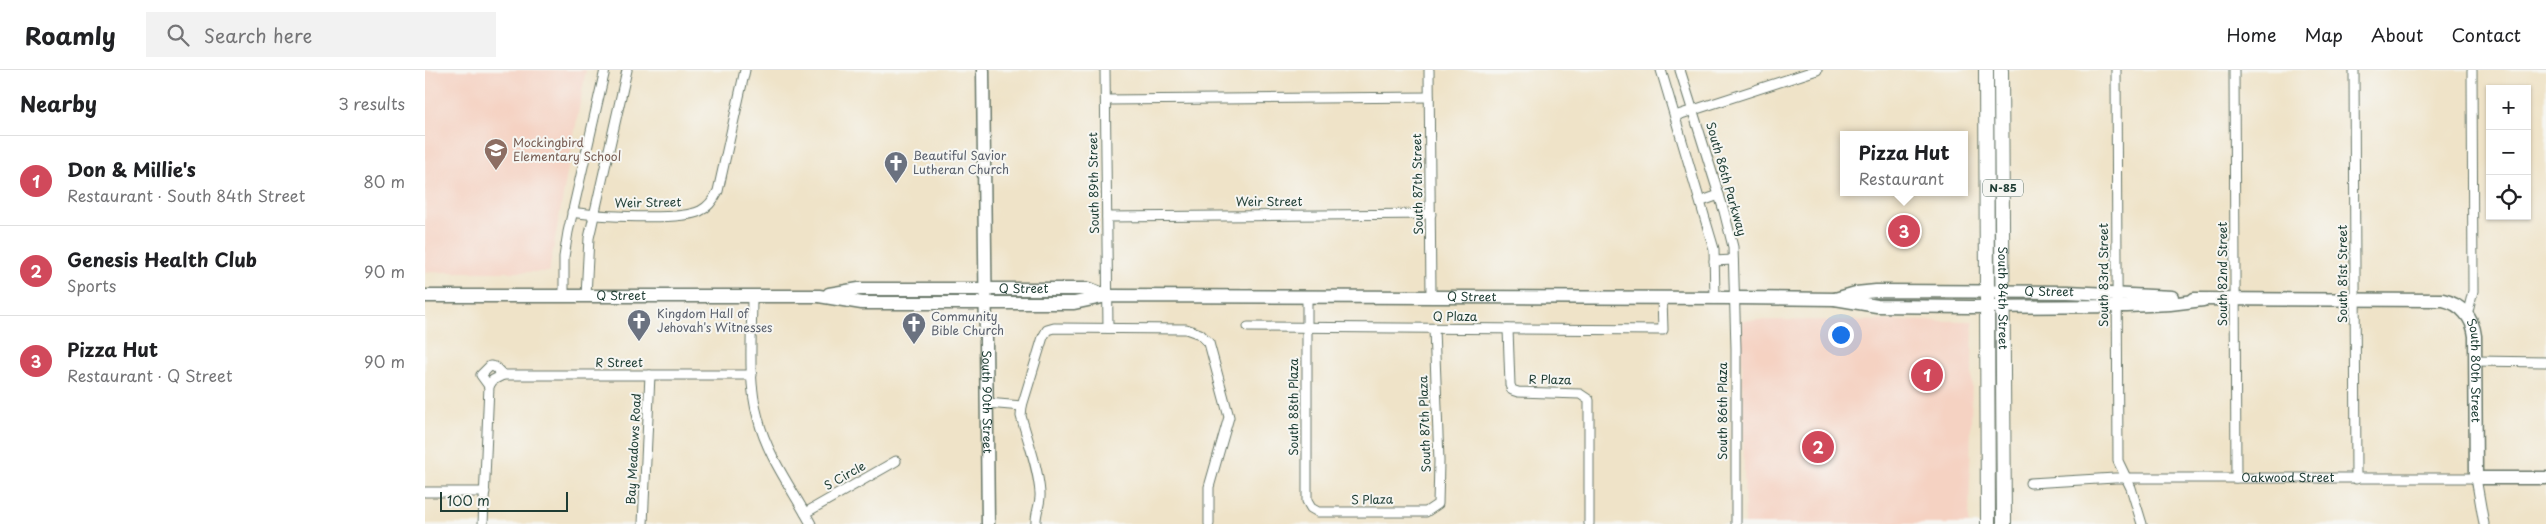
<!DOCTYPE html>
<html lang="en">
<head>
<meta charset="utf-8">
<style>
  :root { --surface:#fff; --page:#f2f2f2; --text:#202124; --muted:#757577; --line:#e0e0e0; --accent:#d1495b }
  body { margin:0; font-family:"Playpen Sans",sans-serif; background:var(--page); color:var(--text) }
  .controls { position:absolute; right:15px; top:15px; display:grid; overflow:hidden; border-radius:0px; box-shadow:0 1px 4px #0004 }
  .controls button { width:45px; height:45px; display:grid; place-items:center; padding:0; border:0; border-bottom:1px solid var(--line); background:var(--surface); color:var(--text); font:25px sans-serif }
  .scale { position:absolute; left:15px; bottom:12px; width:128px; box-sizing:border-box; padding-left:5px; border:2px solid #1f3d34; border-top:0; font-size:14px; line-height:18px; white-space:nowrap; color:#1f3d34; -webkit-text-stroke:4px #f6f6f2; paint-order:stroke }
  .you { position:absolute; left:1415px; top:264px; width:18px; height:18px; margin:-12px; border:4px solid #fff; border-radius:50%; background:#1a73e8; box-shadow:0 0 0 8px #1a73e833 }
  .badge { display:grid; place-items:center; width:32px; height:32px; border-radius:50%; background:var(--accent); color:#fff; font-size:16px; font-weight:700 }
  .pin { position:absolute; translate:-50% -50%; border:2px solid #fff; box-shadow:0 1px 5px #0006 }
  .popup { position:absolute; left:1415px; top:61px; width:128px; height:65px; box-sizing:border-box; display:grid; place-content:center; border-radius:0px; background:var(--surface); filter:drop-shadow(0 1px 4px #0005); font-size:16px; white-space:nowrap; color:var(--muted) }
  .popup b { font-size:19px; color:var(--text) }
  .popup::after { content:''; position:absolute; left:50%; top:100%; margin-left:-10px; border:10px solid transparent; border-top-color:var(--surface) }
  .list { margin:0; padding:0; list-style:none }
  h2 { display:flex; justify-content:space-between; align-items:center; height:65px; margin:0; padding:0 20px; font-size:21px }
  h2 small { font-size:16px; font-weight:400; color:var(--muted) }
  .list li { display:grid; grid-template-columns:32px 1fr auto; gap:15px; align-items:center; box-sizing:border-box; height:90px; padding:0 20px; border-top:1px solid var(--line) }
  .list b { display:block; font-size:19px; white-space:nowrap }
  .list p { margin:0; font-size:16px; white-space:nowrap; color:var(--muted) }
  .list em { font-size:16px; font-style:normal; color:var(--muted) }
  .icon { flex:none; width:28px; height:28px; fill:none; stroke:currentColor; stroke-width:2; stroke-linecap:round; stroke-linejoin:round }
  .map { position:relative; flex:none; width:2121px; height:454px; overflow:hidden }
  header { display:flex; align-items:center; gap:30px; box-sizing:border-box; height:70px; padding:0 25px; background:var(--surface); border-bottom:1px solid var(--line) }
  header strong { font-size:24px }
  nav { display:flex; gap:28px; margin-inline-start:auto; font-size:18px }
  .search { width:350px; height:45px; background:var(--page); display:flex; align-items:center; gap:12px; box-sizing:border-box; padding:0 18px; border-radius:0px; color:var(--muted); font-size:19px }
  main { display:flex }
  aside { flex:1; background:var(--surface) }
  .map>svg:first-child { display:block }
  .built { fill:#f5d2c2 }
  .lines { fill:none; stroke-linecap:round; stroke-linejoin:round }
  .street-casing { stroke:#687768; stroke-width:11 }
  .secondary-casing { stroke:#687768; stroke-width:15 }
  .primary-casing { stroke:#687768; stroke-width:16 }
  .street { stroke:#fff; stroke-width:9 }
  .secondary { stroke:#fff; stroke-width:12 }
  .primary { stroke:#fff; stroke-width:14 }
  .labels { text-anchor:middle; stroke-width:4; stroke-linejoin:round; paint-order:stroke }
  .shield { fill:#f6f6f2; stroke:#60746d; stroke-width:1 }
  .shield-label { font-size:11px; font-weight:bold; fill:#1f3d34 }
  .education-label { font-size:12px; fill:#785e54; stroke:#f6f6f2; text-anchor:start }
  .worship-label { font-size:12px; fill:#5b616d; stroke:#f6f6f2; text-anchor:start }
  .street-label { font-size:12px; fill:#1f3d34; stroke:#f6f6f2 }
</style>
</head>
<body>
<header>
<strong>Roamly</strong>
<div class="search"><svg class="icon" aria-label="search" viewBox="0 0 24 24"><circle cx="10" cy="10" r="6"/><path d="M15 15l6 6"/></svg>Search here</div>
<nav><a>Home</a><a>Map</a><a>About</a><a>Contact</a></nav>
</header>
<main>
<aside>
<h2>Nearby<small>3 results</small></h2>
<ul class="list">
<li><span class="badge">1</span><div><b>Don &amp; Millie's</b><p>Restaurant · South 84th Street</p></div><em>80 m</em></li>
<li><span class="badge">2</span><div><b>Genesis Health Club</b><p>Sports</p></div><em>90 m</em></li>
<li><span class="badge">3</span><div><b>Pizza Hut</b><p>Restaurant · Q Street</p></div><em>90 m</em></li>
</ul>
</aside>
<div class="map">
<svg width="2121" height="454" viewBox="0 0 2121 454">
  <rect width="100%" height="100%" fill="#f6f6f2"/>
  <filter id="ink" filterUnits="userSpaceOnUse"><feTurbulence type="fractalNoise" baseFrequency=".02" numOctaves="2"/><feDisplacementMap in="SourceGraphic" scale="10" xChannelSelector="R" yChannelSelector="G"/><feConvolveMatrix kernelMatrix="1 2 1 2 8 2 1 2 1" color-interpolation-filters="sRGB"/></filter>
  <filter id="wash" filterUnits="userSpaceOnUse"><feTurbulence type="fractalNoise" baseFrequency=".0096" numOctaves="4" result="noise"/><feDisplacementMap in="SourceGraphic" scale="20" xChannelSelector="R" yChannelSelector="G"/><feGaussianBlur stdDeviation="1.12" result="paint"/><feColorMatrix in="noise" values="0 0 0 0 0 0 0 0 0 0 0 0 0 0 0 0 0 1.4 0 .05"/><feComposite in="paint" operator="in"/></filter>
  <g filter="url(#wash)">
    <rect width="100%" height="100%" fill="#efe3c8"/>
    <g class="built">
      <polygon points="0,0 161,0 124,202 0,202"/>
      <polygon points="1316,250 1548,251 1544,454 1320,454"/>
    </g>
  </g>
  <g filter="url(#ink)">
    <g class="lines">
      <g class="street-casing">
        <g id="street">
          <polyline points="680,0 683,258"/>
          <polyline points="1004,0 1006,227"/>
          <polyline points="1236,0 1289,179 1290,229"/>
          <polyline points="1255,0 1299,141 1308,177 1311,278 1311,454"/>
          <polyline points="1691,0 1693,391 1706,418 1717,454"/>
          <polyline points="1809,0 1811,408"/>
          <polyline points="1929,0 1931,409"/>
          <polyline points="681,30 1004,27"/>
          <polyline points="1250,46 1392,0"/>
          <polyline points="1277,131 1294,125"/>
          <path d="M147,142C171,146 255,151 275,141C284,137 289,129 293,121L320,0"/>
          <polyline points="682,147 1006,144"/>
          <polyline points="1289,191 1308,190"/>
          <polyline points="139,226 139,187 143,162 180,0"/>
          <polyline points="161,226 164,168 202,0"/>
          <path d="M327,226C327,266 322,309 333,348C342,386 368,420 386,454"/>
          <polyline points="882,227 882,431 886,438 893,442 1001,442 1013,434 1014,391 1009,259"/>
          <polyline points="2042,246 2048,221 2047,0"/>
          <polyline points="823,257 1238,260 1237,228"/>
          <polyline points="1083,259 1085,315 1087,320 1093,322 1155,324 1164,330 1164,454"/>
          <polyline points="2050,291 2121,292"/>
          <polyline points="64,316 68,310 78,305 327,305"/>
          <polyline points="64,316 56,305 65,296 70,297 78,305"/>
          <polyline points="562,333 597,336"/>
          <path id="s1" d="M1605,413L1690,408H2051L2059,454"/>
          <polyline points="0,422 60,422"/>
          <polyline points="380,443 471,391"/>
          <polyline points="58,454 64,316"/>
          <polyline points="218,454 225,305"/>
          <path d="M611,454C610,443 616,434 615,423C613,397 603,371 596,346L597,336L618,267L622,260L629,258L761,259L775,264L784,273L804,347L784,417V454"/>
        </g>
      </g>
      <g class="secondary-casing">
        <g id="secondary">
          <path id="s2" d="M558,0L563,454"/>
          <path id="s3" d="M404,224L434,219H664L682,226"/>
          <path id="s4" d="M0,226H394L437,233H649L682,226L1310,228L1410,229L1452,236L1545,237L1702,236L1745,234L1778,230"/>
          <path id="s5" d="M1410,229L1431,223L1451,221L1643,222L1747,227"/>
          <path id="s6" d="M1769,229L2018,230C2036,234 2048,248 2050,266L2051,408H2121"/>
        </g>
      </g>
      <g class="primary-casing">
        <g id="primary">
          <polyline points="1561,0 1563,454"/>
          <path id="s7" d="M1576,0L1579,454"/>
        </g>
      </g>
      <use href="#street" class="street"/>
      <use href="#secondary" class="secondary"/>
      <use href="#primary" class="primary"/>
    </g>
  </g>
  <defs>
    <g id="school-pin" transform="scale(1.25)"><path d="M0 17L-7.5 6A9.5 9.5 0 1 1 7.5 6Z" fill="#8d6e63" stroke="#f6f6f2"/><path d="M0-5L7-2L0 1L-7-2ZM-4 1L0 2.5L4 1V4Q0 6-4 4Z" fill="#fff"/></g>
    <g id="church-pin" transform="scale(1.25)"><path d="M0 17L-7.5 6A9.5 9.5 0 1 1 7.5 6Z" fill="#6b7280" stroke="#f6f6f2"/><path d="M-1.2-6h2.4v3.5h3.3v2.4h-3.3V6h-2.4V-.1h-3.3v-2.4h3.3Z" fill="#fff"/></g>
  </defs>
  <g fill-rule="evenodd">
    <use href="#school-pin" x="71" y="80"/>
    <use href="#church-pin" x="471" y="93"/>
    <use href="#church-pin" x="214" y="251"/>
    <use href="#church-pin" x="489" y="254"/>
  </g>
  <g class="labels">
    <rect class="shield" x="1558" y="109.5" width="40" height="17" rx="4"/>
    <g class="shield-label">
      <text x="1578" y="122">N-85</text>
    </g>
    <g class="education-label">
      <text x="88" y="77">Mockingbird<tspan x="88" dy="14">Elementary School</tspan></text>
    </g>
    <g class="worship-label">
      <text x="488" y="90">Beautiful Savior<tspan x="488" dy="14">Lutheran Church</tspan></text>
      <text x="232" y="248">Kingdom Hall of<tspan x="232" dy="14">Jehovah's Witnesses</tspan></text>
      <text x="506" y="251">Community<tspan x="506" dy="14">Bible Church</tspan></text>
    </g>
    <g class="street-label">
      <text transform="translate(1301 109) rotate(74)" y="4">South 86th Parkway</text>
      <text transform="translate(669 113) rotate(-91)" y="4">South 89th Street</text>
      <text transform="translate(993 114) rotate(-91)" y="4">South 87th Street</text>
      <text x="844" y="136">Weir Street</text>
      <text transform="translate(223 133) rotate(-1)" y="4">Weir Street</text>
      <text transform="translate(1798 204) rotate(-90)" y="4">South 82nd Street</text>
      <text transform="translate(1918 204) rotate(-90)" y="4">South 81st Street</text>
      <text transform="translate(1679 205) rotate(-90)" y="4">South 83rd Street</text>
      <text dy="4" stroke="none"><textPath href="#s3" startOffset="195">Q Street</textPath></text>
      <text dy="4" stroke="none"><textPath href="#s5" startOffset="215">Q Street</textPath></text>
      <text dy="4" stroke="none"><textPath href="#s4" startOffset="196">Q Street</textPath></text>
      <text dy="4" stroke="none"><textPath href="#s4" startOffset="1048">Q Street</textPath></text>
      <text dy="4" stroke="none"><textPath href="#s7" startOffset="228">South 84th Street</textPath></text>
      <text x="1030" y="251">Q Plaza</text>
      <text x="194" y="297">R Street</text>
      <text dy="4" stroke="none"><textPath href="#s6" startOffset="335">South 80th Street</textPath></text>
      <text transform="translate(1125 310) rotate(1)" y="4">R Plaza</text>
      <text dy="4" stroke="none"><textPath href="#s2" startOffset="332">South 90th Street</textPath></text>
      <text transform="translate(869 337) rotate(-90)" y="4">South 88th Plaza</text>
      <text transform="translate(1298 341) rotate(-90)" y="4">South 86th Plaza</text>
      <text transform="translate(1000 354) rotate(-92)" y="4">South 87th Plaza</text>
      <text transform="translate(209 379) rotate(-87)" y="4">Bay Meadows Road</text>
      <text transform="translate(420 406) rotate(-29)" y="4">S Circle</text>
      <text dy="4" stroke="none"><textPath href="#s1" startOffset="258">Oakwood Street</textPath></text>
      <text transform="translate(947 430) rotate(-1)" y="4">S Plaza</text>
    </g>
  </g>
</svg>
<div class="controls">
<button>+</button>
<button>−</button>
<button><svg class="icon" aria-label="locate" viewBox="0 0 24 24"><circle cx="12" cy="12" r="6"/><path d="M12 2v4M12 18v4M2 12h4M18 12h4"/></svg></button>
</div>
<div class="scale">100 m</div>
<div class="you"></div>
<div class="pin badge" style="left:1502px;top:305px">1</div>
<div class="pin badge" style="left:1393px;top:377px">2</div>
<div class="pin badge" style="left:1479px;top:161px">3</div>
<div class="popup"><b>Pizza Hut</b>Restaurant</div>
</div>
</main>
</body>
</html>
